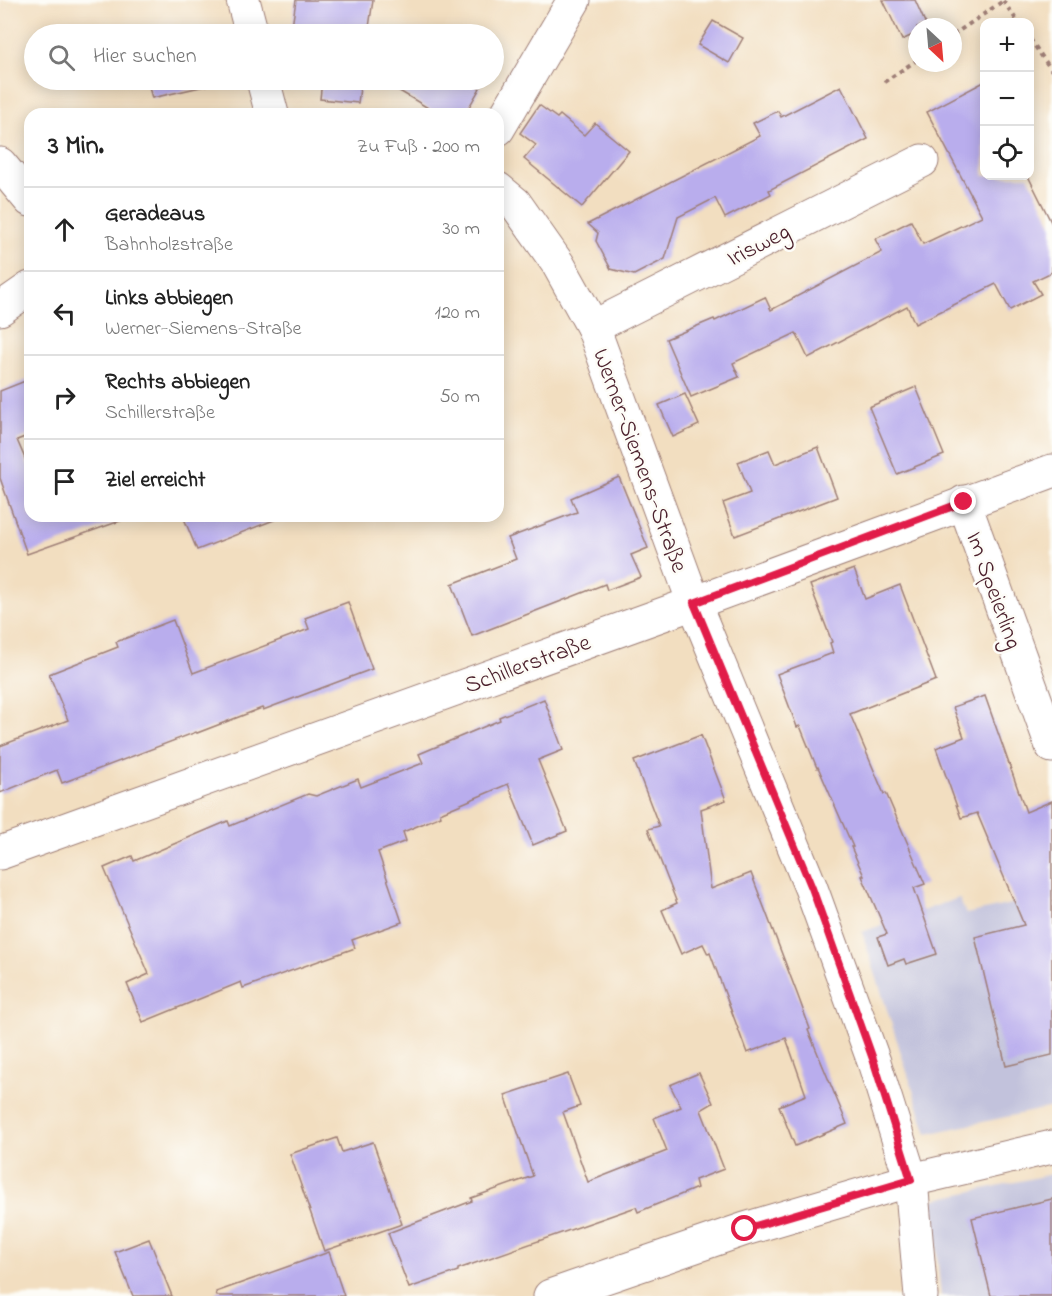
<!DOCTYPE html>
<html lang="de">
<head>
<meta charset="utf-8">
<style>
  :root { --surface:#fff; --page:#f6f6f6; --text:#222; --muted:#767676; --line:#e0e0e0 }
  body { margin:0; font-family:"Indie Flower",sans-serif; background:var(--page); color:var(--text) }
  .controls { position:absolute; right:18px; top:18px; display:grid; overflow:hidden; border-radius:12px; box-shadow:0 3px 15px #0003 }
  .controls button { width:54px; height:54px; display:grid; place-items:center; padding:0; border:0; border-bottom:2px solid var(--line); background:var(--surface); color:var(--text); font:30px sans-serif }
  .compass { position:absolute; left:908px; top:18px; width:54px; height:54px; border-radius:50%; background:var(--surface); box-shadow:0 3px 15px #0003; rotate:154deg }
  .stop { position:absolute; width:18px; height:18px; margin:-14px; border:4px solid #e11d48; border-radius:50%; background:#fff }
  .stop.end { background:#e11d48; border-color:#fff; box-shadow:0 2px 6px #0008 }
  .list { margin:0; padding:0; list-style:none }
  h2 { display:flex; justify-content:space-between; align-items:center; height:78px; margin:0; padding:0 24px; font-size:26px }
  h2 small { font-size:20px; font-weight:400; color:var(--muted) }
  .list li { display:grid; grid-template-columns:39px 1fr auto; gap:18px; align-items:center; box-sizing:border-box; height:84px; padding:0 24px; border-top:2px solid var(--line) }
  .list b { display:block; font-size:22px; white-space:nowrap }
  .list p { margin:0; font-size:20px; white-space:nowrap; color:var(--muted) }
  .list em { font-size:20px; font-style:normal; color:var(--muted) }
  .icon { flex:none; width:33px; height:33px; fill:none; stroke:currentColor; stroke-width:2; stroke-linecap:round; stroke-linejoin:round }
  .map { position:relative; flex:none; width:1052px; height:1296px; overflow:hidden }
  .search { position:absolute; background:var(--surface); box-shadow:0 3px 15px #0003; left:24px; top:24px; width:480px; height:66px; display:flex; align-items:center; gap:15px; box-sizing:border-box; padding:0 21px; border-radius:33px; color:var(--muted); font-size:22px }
  .panel { position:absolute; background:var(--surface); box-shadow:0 3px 15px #0003; left:24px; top:108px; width:480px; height:414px; border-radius:18px }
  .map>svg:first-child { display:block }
  .industrial { fill:#c2c2dc }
  .building { fill:#b9aded }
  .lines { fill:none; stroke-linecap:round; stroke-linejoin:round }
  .minor-casing { stroke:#9e7e76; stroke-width:35 }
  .tertiary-casing { stroke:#9e7e76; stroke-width:35 }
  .path { stroke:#9e7e76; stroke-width:4; stroke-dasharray:4.5 4.5; stroke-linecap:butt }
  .minor { stroke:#fff; stroke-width:33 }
  .tertiary { stroke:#fff; stroke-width:33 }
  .route { stroke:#e11d48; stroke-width:8 }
  .labels { text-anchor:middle; stroke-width:5; stroke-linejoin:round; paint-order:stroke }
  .street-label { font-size:24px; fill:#4a1f2b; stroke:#fdfcf7 }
</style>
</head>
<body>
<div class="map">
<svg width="1052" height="1296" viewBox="0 0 1052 1296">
  <rect width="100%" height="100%" fill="#fdfcf7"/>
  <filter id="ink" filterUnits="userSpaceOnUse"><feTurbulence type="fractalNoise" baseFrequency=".0167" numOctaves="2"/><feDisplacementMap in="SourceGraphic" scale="12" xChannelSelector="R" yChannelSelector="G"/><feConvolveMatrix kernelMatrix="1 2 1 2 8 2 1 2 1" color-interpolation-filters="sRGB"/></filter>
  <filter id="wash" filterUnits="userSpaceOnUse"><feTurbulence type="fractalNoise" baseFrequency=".008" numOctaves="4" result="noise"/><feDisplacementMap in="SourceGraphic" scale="24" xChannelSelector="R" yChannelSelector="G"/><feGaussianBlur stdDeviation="1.35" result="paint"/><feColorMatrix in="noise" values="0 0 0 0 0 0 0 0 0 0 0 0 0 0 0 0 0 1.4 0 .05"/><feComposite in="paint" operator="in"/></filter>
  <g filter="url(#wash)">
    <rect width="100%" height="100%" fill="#f2dec0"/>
    <g class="industrial">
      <polygon points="1052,895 1052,1107 927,1134 862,932 959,898 966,914"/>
      <polygon points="1052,1174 1052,1296 941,1296 932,1200"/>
    </g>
    <g id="blocks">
      <g class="building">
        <polygon points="296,0 373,0 368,34 291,34"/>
        <polygon points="883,0 915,0 927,27 917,27 917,33 902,40"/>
        <polygon points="713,21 743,38 729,63 698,45"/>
        <polygon points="147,80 231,80 152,98"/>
        <polygon points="322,80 361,80 358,103 320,99"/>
        <polygon points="381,80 466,80 480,88 465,114 438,114"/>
        <polygon points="984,82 984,176 1028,176 1052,224 1052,272 1033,281 1041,294 1010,310 996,284 915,324 907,306 808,358 796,333 733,363 739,377 691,397 666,339 714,319 715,321 765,297 771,310 882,252 875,239 911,221 923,244 982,216 927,112"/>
        <polygon points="841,86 868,139 769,190 771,194 725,218 715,198 678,217 665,259 634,275 611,269 596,241 598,233 588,224 760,136 753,123 778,111 781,117"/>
        <polygon points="539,105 557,118 560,115 584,135 595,123 629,151 582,207 524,159 536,145 520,133"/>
        <polygon points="30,379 30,435 17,440 30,470 30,516 123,516 123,520 27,554 0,478 0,391"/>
        <polygon points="916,387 944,455 897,474 869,407"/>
        <polygon points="685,394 699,425 673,437 659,405"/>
        <polygon points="818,447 837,497 735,536 723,503 750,493 738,462 769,450 775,464"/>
        <polygon points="619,477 648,548 631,555 641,577 607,590 605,584 472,636 452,584 516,559 508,538 577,512 571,498"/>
        <polygon points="183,516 278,516 279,518 197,550"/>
        <polygon points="854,569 865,599 900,585 936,680 850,714 884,794 886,793 925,884 914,888 937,954 906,964 904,959 888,965 878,937 887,934 862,876 864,876 851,847 853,847 818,767 817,768 800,726 797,727 777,674 833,653 830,643 832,642 810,585"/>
        <polygon points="348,602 372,669 263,710 262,708 197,733 196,732 62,783 57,770 0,793 0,746 68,720 49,674 118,647 116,642 173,620 193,673 309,629 305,618"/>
        <polygon points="985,696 1026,812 1052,801 1052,1055 1006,1066 975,937 1024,925 977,813 961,818 936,748 964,737 953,707"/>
        <polygon points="544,699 563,750 538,760 567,831 533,845 508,784 440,813 441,816 403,832 406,841 378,852 402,922 352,940 355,948 243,988 241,982 143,1022 127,984 149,974 104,868 132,856 134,861 228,821 230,826 308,794 316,796 358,779 361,787 423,763 419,754 500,720 499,717"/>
        <polygon points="701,735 726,800 701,809 711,889 751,873 798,996 810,1029 808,1030 847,1124 795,1146 779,1106 806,1095 786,1038 747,1053 710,953 708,954 703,944 681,954 662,910 677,903 648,829 659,826 634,761"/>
        <polygon points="699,1073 713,1103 701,1110 724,1169 695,1180 697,1188 638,1212 636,1207 458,1269 458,1271 409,1288 388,1233 472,1201 471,1198 533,1176 505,1095 568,1074 580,1106 563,1112 588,1182 667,1151 654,1118 681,1107 670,1085"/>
        <polygon points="337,1138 342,1152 373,1142 402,1224 324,1251 290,1154"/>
        <polygon points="1052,1199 1052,1296 991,1296 972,1218"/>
        <polygon points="149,1239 172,1296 133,1296 115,1252"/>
        <polygon points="329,1252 344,1296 217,1296 216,1292"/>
      </g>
    </g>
  </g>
  <g filter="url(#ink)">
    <use href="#blocks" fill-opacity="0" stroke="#9e7e76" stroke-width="1.5"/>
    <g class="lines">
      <g class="minor-casing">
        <g id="minor">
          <polyline points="243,0 252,34"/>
          <polyline points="263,80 272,114"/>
          <polyline points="498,129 574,0"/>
          <polyline points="0,164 30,200"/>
          <polyline points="498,189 515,203 558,264 593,327 694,603 811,888 874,1062 911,1180 921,1296"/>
          <polyline points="0,309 30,288"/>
          <polyline points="593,327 922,161"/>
          <polyline points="964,502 1052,746"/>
          <polyline points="0,853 694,603 1052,471"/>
        </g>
      </g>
      <g class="tertiary-casing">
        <polyline id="tertiary" points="550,1296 745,1229 911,1180 1052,1147"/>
      </g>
      <g class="path">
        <polyline points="1003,1 1018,22"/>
        <polyline points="953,35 1003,1"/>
        <polyline points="1030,39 1052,71"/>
        <polyline points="884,82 917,60"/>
      </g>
      <use href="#minor" class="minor"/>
      <use href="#tertiary" class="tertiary"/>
    </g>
  </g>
  <g class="lines" filter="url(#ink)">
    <polyline class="route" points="745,1229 911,1180 874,1062 812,888 694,603 964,502"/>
  </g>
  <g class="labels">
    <g class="street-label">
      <text transform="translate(758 244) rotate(-27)" y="8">Irisweg</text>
      <text transform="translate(641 460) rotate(70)" y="8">Werner-Siemens-Straße</text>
      <text transform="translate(995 590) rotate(70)" y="8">Im Speierling</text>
      <text transform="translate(527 663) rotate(-20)" y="8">Schillerstraße</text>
    </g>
  </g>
</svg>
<div class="controls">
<button>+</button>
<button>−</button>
<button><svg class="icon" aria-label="locate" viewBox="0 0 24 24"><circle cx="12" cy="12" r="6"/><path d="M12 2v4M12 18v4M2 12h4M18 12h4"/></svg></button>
</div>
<svg class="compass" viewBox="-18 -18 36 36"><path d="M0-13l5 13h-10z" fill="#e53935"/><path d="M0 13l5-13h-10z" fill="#767676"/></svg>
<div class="stop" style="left:745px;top:1229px"></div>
<div class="stop end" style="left:964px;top:502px"></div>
<div class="search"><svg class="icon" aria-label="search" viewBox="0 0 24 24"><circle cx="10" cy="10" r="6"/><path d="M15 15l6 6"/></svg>Hier suchen</div>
<section class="panel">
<h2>3 Min.<small>Zu Fuß · 200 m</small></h2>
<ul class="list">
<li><svg class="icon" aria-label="ahead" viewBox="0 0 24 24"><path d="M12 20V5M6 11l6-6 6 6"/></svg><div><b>Geradeaus</b><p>Bahnholzstraße</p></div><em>30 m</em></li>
<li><svg class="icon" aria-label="left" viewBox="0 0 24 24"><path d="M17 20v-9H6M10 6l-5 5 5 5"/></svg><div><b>Links abbiegen</b><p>Werner-Siemens-Straße</p></div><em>120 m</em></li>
<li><svg class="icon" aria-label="right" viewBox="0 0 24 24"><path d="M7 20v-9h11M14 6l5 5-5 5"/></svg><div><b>Rechts abbiegen</b><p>Schillerstraße</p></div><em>50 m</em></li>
<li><svg class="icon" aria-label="arrive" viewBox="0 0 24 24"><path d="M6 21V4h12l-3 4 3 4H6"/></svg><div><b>Ziel erreicht</b></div></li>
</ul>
</section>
</div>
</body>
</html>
